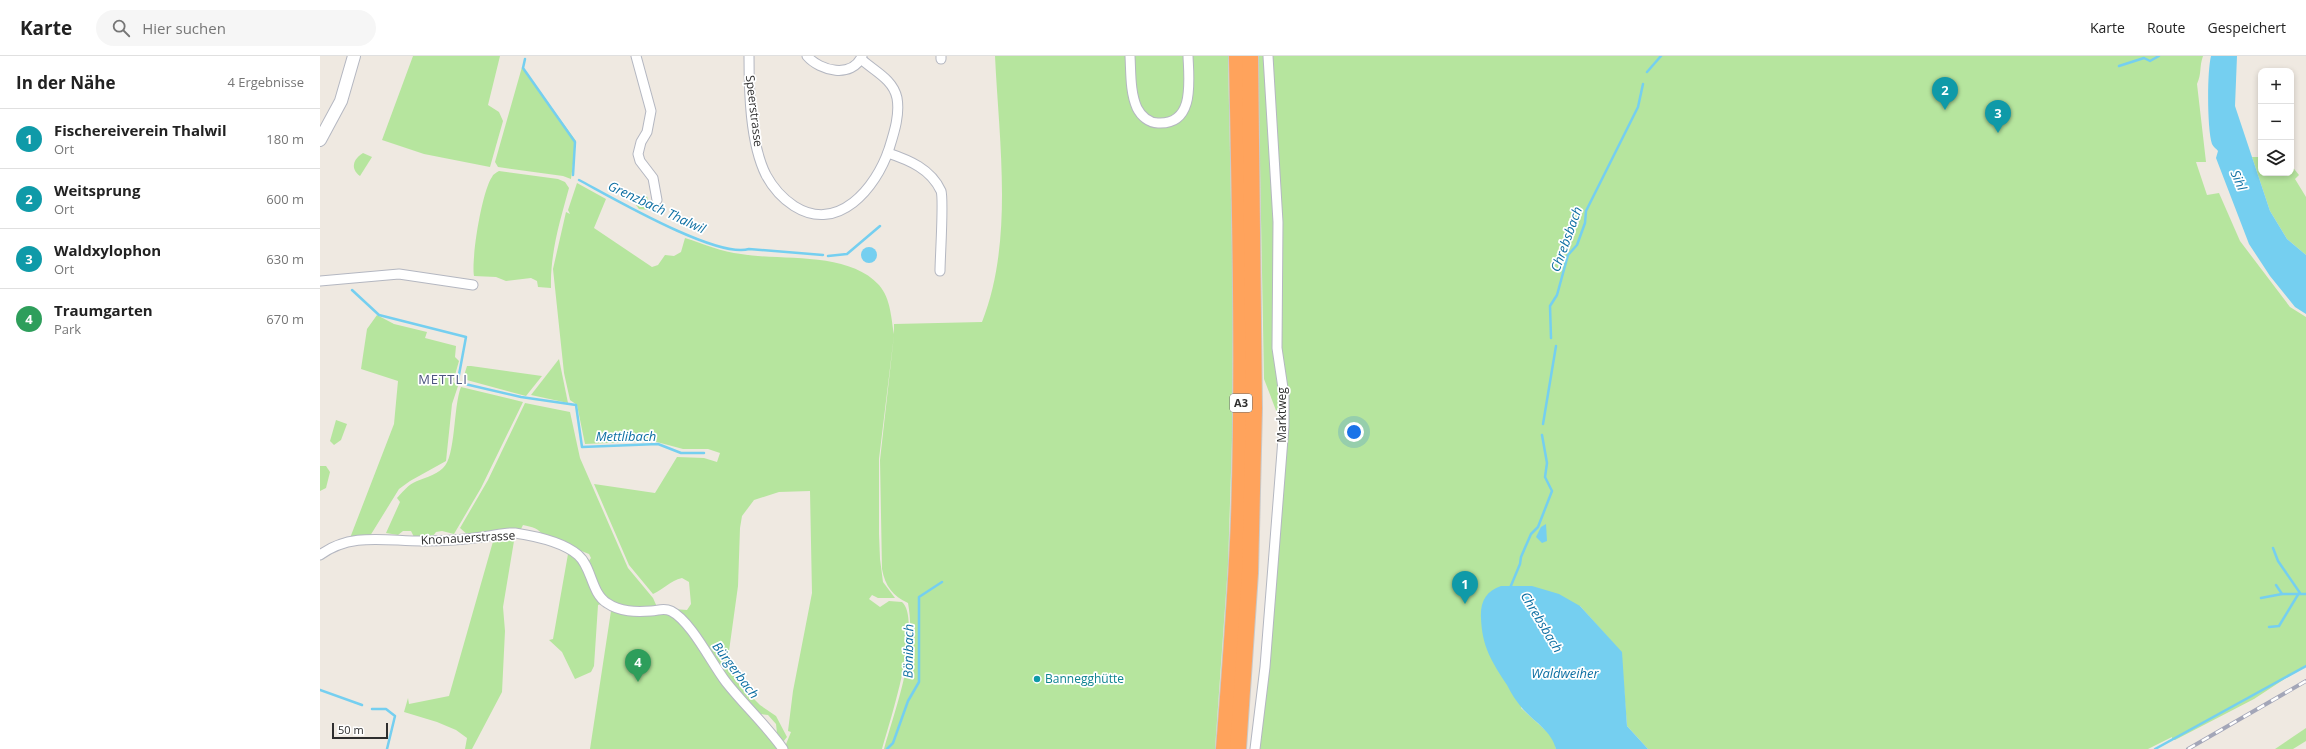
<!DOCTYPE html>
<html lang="de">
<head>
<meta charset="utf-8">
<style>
  :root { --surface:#fff; --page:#f6f6f6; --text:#222; --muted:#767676; --line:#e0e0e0; --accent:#d93025 }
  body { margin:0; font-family:"Open Sans",sans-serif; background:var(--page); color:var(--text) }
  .controls { position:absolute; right:12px; top:12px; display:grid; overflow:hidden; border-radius:8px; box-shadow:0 2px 6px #0003 }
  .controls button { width:36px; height:36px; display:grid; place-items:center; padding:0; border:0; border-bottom:1px solid var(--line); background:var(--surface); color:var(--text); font:20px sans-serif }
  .scale { position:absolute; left:12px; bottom:10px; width:56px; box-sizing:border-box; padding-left:4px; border:2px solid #2e2e2e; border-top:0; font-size:11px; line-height:14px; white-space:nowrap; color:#2e2e2e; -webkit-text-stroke:3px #fff; paint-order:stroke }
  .you { position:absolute; left:1034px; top:376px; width:14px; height:14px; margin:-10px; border:3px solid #fff; border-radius:50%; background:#1a73e8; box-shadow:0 0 0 6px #1a73e833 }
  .badge { display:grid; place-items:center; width:26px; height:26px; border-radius:50%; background:var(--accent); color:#fff; font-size:13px; font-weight:700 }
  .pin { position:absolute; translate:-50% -33px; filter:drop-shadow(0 1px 2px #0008) }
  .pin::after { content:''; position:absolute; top:21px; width:14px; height:12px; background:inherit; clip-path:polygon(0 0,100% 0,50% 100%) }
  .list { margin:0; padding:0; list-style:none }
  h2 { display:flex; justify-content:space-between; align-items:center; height:52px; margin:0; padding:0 16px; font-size:17px }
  h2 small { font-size:13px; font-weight:400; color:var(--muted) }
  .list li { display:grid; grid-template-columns:26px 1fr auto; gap:12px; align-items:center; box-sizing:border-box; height:60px; padding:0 16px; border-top:1px solid var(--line) }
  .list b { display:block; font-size:15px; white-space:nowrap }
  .list p { margin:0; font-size:13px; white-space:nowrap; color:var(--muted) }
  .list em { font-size:13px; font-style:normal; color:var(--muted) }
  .icon { flex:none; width:22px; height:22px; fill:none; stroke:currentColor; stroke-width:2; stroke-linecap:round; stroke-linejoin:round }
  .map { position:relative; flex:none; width:1986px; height:693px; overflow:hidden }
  header { display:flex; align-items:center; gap:24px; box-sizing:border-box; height:56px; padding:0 20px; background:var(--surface); border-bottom:1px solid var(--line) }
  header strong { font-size:19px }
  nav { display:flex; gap:22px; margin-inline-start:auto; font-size:14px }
  .search { width:280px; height:36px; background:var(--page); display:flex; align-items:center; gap:10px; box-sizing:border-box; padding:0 14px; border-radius:22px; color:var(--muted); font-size:15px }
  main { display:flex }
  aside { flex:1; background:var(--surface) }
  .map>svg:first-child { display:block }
  .green { fill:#b6e59e }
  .water { fill:#75cff0 }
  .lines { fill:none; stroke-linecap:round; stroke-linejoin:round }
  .stream { stroke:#75cff0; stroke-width:2.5 }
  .street-casing { stroke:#b4b7c1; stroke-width:11 }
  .secondary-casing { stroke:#b4b7c1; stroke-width:14 }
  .highway-casing { stroke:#c9c9c9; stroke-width:18 }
  .street { stroke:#fff; stroke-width:9 }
  .secondary { stroke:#fff; stroke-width:12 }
  .highway { stroke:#ffa35c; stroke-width:16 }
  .rail-casing { stroke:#a3a6b8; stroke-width:4 }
  .rail { stroke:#fff; stroke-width:2.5; stroke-dasharray:8; stroke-linecap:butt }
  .culture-dot { fill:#0f9aa8; stroke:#fff; stroke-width:1.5 }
  .labels { text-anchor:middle; stroke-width:3.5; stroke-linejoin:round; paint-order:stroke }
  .shield { fill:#fff; stroke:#6d6d6d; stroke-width:1 }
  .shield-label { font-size:11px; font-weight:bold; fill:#2e2e2e }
  .street-label { font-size:12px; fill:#2e2e2e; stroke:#fff }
  .culture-label { font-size:12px; fill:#0d838f; stroke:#fff; text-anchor:start }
  .water-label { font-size:13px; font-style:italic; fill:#0d6fa3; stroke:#fff }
  .neighbourhood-label { font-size:13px; letter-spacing:1px; fill:#4d5680; stroke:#fff }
</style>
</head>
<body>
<header>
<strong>Karte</strong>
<div class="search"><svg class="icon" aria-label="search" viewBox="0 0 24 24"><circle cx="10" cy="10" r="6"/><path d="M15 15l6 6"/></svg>Hier suchen</div>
<nav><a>Karte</a><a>Route</a><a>Gespeichert</a></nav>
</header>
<main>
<aside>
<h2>In der Nähe<small>4 Ergebnisse</small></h2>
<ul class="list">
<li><span class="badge" style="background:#0f9aa8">1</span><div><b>Fischereiverein Thalwil</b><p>Ort</p></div><em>180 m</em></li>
<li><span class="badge" style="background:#0f9aa8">2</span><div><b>Weitsprung</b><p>Ort</p></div><em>600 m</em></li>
<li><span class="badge" style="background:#0f9aa8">3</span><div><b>Waldxylophon</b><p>Ort</p></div><em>630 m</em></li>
<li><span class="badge" style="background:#2e9e5b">4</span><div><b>Traumgarten</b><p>Park</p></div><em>670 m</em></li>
</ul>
</aside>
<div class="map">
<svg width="1986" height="693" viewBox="0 0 1986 693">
  <rect width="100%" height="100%" fill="#efe9e1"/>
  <g class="green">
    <polygon points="93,0 180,0 168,49 179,56 183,65 170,111 104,98 62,84"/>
    <path d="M675,0H1883C1879,11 1882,17 1877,28L1886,106H1876L1887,139L1899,137L1920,185L1970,251L1986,261V609L1934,643L1855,684H1852V681L1828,693H1328L1307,670L1301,596L1260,550L1201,652L1234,682L1236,693H940L948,622L955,507L967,383L944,323L938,3H908L913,236L912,385L908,509L895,693H564C577,647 597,596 588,547C573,540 565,530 562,513L560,404L574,279L559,403V478L560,503L563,526L575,542H558L552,539L549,543L560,551L569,545L582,546C603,564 569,668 562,693H464L471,676L468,675L473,635L492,537L490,435L459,436L434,444L422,460L420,472L418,530L409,595V610L417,626L440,649L456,660L467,681L463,686L457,677L456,668L448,659L441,658L419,636L354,553L367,554L371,548L369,526L362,522C350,525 344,533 333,538L309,509L274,428L335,437L357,401L384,402L397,406L400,397L388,393H363L333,385L265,388L257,349L250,344L244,317L233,213L246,156L250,158L248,154L257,127L286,143L274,172L332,211L338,209L345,199L354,200L361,196L365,182C384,188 402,196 421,198C463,205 528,195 559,229C571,243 571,262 574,278V268L662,266C694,185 679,85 675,0Z"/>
    <polygon points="202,11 256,85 251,123 243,120 178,111 175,106"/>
    <path d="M43,97L52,101L40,120C30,113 33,103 43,97Z"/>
    <polygon points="1932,101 1941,101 1941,117 1971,117 1971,109 1979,119 1975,123 1986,141 1986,199 1967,183 1950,155"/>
    <path d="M179,115L238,123L245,126L249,132C240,165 230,197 231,232L218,231L217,225L211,222L186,225L176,221L154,220C151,203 162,135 172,121C173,118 176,117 179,115Z"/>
    <polygon points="327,140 330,154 319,153 316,149 317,145"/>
    <polygon points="57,259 74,268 107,276 105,282 136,290 135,301 139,305 133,326 138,330 132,348 126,405 90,425 79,433 50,480 30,482 74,368 78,325 41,313 47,273"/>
    <polygon points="239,303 248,347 211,339"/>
    <polygon points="147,310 151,310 222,320 206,340 143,323"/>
    <path d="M141,331L203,346L161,432L134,478L122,475L116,476L113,480L94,481L91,475H83L78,479L66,477L80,446L77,442C82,437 86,431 93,427C102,422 115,420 123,412C136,401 133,351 141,331Z"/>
    <path d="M205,347L250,356L260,402L308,512L333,542L337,551C292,559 284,544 268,506L271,502L269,498L223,480C219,472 212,471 203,469L200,475L149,480L140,472L168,424Z"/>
    <polygon points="16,364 27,368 21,384 14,389 10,385"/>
    <polygon points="0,410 6,410 10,416 6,432 0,435"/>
    <polygon points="195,479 183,551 185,575 182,636 152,693 145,693 147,682 136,674 117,666 84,656 88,642 89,648 129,640 174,482"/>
    <polygon points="248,498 258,503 284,547 278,549 274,610 271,616 255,623 242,596 229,584 233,583"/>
    <path d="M291,555C320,567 334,544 361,566L461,693H270Z"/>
    <polygon points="1986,672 1986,685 1973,693 1955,693"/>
  </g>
  <g class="water">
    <path d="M1891,0H1917L1915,50L1950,155L1967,183L1986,199V258L1975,251L1950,220L1929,188L1896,102L1898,95C1897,93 1893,91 1892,88C1887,73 1887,16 1891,0Z"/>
    <circle cx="549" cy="199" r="8"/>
    <polygon points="1226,468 1227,485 1222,487 1216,481 1221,471"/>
    <path d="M1181,530H1212L1239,538L1260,550L1302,596L1307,670L1328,693H1236C1231,674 1214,666 1202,652C1196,645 1191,637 1187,629C1172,606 1162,591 1161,562C1160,546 1166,535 1181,530Z"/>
  </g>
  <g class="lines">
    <g class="stream">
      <polyline points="205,3 203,12 255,86 253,119"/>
      <polyline points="1799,10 1824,2 1830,5 1839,0"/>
      <polyline points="1327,16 1341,0"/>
      <path d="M259,124C291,141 397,203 429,193L503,199"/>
      <polyline points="508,200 527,198 560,170"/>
      <polyline points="32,234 59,259 146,281 138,324"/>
      <polyline points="1231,282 1230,250 1237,239 1248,199 1257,189 1265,167 1266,155 1318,51 1323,28"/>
      <polyline points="145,328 201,341 256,349 262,391 338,388 361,397 384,397"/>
      <polyline points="1223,368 1236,290"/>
      <polyline points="1953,492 1958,505 1980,537"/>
      <polyline points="1956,529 1962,538"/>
      <polyline points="1190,532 1200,508 1201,501 1211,478 1218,471 1232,435 1225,421 1227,407 1222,379"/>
      <polyline points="1941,542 1962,538 1986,538"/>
      <polyline points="1949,571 1959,570 1979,537"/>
      <polyline points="0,634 42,649"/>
      <polyline points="52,653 66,653 75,660 67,693"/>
      <polyline points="567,693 573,687 588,645 599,626 599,541 622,526"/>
      <polyline points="1835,693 1986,610"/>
    </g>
    <g class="street-casing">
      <g id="street">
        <polyline points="316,0 331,55 327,76 321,86 318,98 320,105 333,122 337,144"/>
        <path d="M429,0C429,35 430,87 446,119C453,132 462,142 474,150C518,178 556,132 569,93C574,77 580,59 577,42C573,23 554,15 541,3"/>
        <path d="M487,0C500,15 532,23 542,0"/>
        <path d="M810,0C811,17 810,36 817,52C821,60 829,67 838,67C875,69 869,25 868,0"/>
        <polyline points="621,3 621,0"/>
        <path d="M568,97C589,104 611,113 621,135C624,143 620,202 620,215"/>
        <polyline points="0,225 79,218 153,229"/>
        <path d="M0,499C31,476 66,485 102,485C122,485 142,484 162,481C173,480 185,476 195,477C215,480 243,486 258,499C272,511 271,537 287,547C300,556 316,556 331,555C338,555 343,551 351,555C371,565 392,608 406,626C424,649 446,669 463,693"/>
        <polyline points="935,693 945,611 964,370 964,339 957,292 958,166 948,0"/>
      </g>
    </g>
    <g class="secondary-casing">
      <polyline id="secondary" points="0,84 21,45 34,0"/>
    </g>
    <g class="highway-casing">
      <g id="highway">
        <path d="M904,693C910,617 916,540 919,463C924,309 920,154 917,0"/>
        <polyline points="918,693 930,517 934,352 930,0"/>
      </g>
    </g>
    <use href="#street" class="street"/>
    <use href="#secondary" class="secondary"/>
    <use href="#highway" class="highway"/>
    <g class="rail-casing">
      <polyline id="rail" points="1868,693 1986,625"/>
    </g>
    <use href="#rail" class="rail"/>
  </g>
  <circle class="culture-dot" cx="717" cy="623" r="4"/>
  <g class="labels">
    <rect class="shield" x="910" y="338" width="22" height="18" rx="3"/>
    <g class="shield-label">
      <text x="921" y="351">A3</text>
    </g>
    <g class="street-label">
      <text transform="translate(434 55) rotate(83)" y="4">Speerstrasse</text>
      <text transform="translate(962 359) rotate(-90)" y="4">Marktweg</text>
      <text transform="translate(148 482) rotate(-3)" y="4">Knonauerstrasse</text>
    </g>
    <g class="culture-label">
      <text x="725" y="627">Bannegghütte</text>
    </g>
    <g class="water-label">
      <text transform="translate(1919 124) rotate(67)" y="5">Sihl</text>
      <text transform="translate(337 151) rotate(25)" y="5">Grenzbach Thalwil</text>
      <text transform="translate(1246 183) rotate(-70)" y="5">Chrebsbach</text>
      <text x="306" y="385">Mettlibach</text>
      <text transform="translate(1222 566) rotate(59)" y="5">Chrebsbach</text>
      <text transform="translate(588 595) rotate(-89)" y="5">Bönibach</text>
      <text transform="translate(416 614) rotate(53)" y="5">Bürgerbach</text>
      <text x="1245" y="622">Waldweiher</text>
    </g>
    <g class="neighbourhood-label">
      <text x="123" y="328">METTLI</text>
    </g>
  </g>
</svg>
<div class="controls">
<button>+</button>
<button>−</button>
<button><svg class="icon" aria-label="layers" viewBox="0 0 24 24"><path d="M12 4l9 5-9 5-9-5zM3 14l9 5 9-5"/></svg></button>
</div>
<div class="scale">50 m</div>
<div class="you"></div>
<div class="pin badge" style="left:1145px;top:548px;background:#0f9aa8">1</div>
<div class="pin badge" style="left:1625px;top:54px;background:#0f9aa8">2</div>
<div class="pin badge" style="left:1678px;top:77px;background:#0f9aa8">3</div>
<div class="pin badge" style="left:318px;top:626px;background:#2e9e5b">4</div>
</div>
</main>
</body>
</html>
